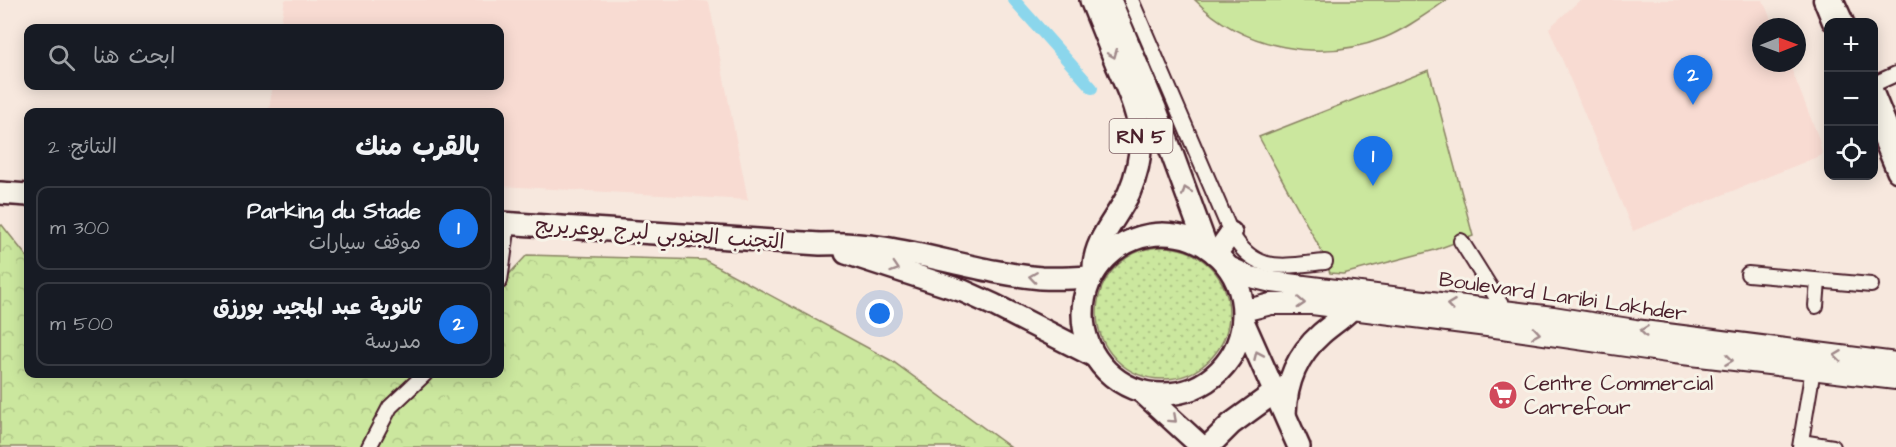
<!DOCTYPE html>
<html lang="ar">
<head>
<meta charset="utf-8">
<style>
  :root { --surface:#171b24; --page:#242831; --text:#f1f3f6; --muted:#9ea1a6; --line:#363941; --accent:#1a73e8 }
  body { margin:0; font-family:"Architects Daughter","Playpen Sans Arabic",sans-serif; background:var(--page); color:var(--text); direction:rtl }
  .controls { position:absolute; right:18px; top:18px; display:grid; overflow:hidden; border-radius:12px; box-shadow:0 3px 15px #0003 }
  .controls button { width:54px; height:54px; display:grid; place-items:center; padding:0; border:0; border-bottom:2px solid var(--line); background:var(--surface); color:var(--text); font:30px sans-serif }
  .compass { position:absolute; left:1752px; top:18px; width:54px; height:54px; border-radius:50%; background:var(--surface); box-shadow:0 3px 15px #0003; rotate:89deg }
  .you { position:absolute; left:880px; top:314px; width:21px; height:21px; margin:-15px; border:4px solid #fff; border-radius:50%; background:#1a73e8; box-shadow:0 0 0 9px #1a73e833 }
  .badge { display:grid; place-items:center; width:39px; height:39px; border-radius:50%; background:var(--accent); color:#fff; font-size:20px; font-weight:700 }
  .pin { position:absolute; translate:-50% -50px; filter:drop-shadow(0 2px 3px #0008) }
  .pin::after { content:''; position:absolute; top:32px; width:21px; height:18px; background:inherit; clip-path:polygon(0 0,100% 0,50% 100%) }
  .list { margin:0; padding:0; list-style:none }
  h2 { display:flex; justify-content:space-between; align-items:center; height:78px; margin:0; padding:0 24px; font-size:26px }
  h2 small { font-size:20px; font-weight:400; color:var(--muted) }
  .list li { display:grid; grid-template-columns:39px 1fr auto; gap:18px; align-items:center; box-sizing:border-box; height:84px; margin:0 12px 12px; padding:0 12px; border:2px solid var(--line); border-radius:12px }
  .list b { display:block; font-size:22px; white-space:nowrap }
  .list p { margin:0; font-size:20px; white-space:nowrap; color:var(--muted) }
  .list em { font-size:20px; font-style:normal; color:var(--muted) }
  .icon { flex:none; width:33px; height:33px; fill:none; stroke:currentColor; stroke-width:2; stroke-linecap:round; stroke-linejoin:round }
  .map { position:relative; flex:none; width:1896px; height:447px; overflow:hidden; direction:ltr }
  .search { position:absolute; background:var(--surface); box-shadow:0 3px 15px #0003; left:24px; top:24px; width:480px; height:66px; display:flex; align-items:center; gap:15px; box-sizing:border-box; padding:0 21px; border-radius:12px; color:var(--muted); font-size:22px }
  .panel { position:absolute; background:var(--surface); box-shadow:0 3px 15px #0003; left:24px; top:108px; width:480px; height:270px; border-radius:12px; direction:rtl }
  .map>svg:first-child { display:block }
  .built { fill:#f8dbd2 }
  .grass { fill:#cbe79e; stroke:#8a8364; stroke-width:1.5 }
  .forest { fill:url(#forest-crowns); stroke:#8a8364; stroke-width:1.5 }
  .garden { fill:url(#garden-dots); stroke:#8a8364; stroke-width:1.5 }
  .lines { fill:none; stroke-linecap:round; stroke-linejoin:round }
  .canal { stroke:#8bd6ec; stroke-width:12 }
  .minor-casing { stroke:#4a1f2b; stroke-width:18 }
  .tertiary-casing { stroke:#4a1f2b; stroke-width:21 }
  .primary-casing { stroke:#4a1f2b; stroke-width:24 }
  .trunk-casing { stroke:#4a1f2b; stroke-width:26 }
  .minor { stroke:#f7f3e8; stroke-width:14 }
  .tertiary { stroke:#f7f3e8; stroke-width:16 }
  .primary { stroke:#f7f3e8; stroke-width:20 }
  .trunk { stroke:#f7f3e8; stroke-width:21 }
  .oneway { stroke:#a0898a }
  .labels { text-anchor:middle; stroke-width:6; stroke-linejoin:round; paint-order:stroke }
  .shield { fill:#f7f3e8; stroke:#7e5f64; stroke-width:1.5 }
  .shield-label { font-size:20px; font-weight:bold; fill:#4a1f2b }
  .street-label { font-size:21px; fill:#4a1f2b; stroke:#f7f3e8 }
  .poi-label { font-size:21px; fill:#4a1f2b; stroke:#f7f3e8; text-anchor:start }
</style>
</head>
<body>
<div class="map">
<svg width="1896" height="447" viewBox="0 0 1896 447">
  <defs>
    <pattern id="forest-crowns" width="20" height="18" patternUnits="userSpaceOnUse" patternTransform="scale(1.5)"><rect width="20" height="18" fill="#cbe79e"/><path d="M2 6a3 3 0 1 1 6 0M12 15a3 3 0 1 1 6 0" fill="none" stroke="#b0c688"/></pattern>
    <pattern id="garden-dots" width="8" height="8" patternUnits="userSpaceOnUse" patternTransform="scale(1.5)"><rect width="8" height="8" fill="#cbe79e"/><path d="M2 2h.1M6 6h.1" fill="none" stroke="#b0c688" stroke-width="1.8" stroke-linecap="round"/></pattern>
  </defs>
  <rect width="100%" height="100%" fill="#f7e8de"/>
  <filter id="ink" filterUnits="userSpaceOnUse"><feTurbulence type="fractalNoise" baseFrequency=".0167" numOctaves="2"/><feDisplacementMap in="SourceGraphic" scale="12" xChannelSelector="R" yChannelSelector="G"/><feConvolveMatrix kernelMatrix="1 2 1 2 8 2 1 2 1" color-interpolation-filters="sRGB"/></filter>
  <g filter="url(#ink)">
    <g class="built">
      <polygon points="285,0 693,0 709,2 748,200 500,186 500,112 269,112 272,86 500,86 500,28 280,28"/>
      <polygon points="1580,0 1763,0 1774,27 1761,27 1761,63 1789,63 1819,139 1822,155 1633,231 1549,28"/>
    </g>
    <g class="grass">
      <path d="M1195,0H1447C1426,14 1406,29 1384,38C1320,63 1243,49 1195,0Z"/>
      <polygon points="1429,70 1473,236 1435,250 1343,274 1330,273 1323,254 1259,137"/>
    </g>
    <polygon class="forest" points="2,225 28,258 28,374 500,374 500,284 527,255 705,260 892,361 1010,447 0,447 0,226"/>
    <circle class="garden" cx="1163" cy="313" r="66"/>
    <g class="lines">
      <polyline class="canal" points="1014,0 1092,88"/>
      <g class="minor-casing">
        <g id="minor">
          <path d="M1131,0L1231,233C1255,275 1283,266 1325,262"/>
          <polyline points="1874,84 1896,74"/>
          <polyline points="1461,241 1505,311"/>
          <polyline points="1748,274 1871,285"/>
          <polyline points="500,281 508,224"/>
          <polyline points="1816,306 1818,281"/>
          <polyline points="1801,442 1833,447"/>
          <polyline points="369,447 390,407 425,374"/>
          <polyline points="1800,447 1813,369"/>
        </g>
      </g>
      <g class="tertiary-casing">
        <g id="tertiary">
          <polyline points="1822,0 1831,22"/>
          <polyline points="1835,0 1845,22"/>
          <polyline points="1874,90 1896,144"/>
          <polyline points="1874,121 1896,173"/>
        </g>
      </g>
      <g class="primary-casing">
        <g id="primary">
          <polyline points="1227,266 1251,277 1272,282 1553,317 1635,330 1896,363"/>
          <polyline points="1243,311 1271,304 1312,304 1503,328 1674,353 1896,379"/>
        </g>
      </g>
      <g class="trunk-casing">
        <g id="trunk">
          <path d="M1091,0C1100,22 1108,43 1117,65C1138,113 1151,141 1129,193C1118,217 1094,240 1094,268"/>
          <polyline points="1110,0 1157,113 1206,246"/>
          <polyline points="0,193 28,195"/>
          <path d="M500,223L820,244C895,240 967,272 1041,278C1058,279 1075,278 1091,277"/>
          <circle cx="1163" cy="314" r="80"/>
          <polyline points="846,253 963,291 994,305 1094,356"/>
          <polyline points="1216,254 1231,233"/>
          <polyline points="1243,321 1299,447"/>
          <polyline points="1142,392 1202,447"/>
          <path d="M1285,414C1286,383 1296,356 1321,334C1330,326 1341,319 1350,310"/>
          <polyline points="1208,447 1231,424 1275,392"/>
        </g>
      </g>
      <use href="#minor" class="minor"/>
      <use href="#tertiary" class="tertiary"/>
      <use href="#primary" class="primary"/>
      <use href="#trunk" class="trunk"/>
    </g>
    <defs><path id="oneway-chevron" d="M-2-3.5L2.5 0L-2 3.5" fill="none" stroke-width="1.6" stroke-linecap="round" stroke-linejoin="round" transform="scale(1.5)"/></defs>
    <g class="oneway">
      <use href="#oneway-chevron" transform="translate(1113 54) rotate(68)"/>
      <use href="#oneway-chevron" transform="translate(1186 191) rotate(-110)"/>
      <use href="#oneway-chevron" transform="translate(895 268) rotate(18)"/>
      <use href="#oneway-chevron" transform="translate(1033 277) rotate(-172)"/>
      <use href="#oneway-chevron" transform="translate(1301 303) rotate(3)"/>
      <use href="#oneway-chevron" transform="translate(1451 305) rotate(-173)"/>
      <use href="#oneway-chevron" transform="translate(1644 331) rotate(-173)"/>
      <use href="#oneway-chevron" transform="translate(1536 333) rotate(9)"/>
      <use href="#oneway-chevron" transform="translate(1258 355) rotate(-114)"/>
      <use href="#oneway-chevron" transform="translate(1838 356) rotate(-173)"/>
      <use href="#oneway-chevron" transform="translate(1729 360) rotate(7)"/>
      <use href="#oneway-chevron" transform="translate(1173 419) rotate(42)"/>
    </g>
  </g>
  <defs>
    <g id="supermarket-disc" transform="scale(1.5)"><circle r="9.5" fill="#d1495b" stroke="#f7f3e8"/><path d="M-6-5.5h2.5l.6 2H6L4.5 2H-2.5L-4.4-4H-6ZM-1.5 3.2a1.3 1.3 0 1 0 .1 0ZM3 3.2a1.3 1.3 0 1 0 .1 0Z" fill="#fff"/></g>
  </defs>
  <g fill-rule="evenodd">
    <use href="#supermarket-disc" x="1503" y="395"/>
  </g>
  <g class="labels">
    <rect class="shield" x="1109.5" y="119" width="63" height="34" rx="4.5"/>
    <g class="shield-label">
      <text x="1141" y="143">RN 5</text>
    </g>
    <g class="street-label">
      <text transform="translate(660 233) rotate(4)" y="7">التجنب الجنوبي لبرج بوعريريج</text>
      <text transform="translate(1563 296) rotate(8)" y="7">Boulevard Laribi Lakhder</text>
    </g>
    <g class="poi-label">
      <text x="1524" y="390">Centre Commercial<tspan x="1524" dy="24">Carrefour</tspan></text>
    </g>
  </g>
</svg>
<div class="controls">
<button>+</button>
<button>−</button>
<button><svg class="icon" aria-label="locate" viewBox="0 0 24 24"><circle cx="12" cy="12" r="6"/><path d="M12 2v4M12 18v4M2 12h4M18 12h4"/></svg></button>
</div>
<svg class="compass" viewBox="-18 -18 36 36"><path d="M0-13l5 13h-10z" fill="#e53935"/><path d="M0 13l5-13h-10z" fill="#9ea1a6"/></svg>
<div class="you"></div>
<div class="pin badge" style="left:1373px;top:186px">1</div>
<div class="pin badge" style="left:1693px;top:105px">2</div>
<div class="search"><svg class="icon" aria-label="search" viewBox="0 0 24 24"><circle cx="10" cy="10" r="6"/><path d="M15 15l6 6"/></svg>ابحث هنا</div>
<section class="panel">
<h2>بالقرب منك<small>النتائج: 2</small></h2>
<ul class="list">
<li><span class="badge">1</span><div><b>Parking du Stade</b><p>موقف سيارات</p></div><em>300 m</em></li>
<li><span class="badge">2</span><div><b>ثانوية عبد المجيد بورزق</b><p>مدرسة</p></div><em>500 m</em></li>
</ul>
</section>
</div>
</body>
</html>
